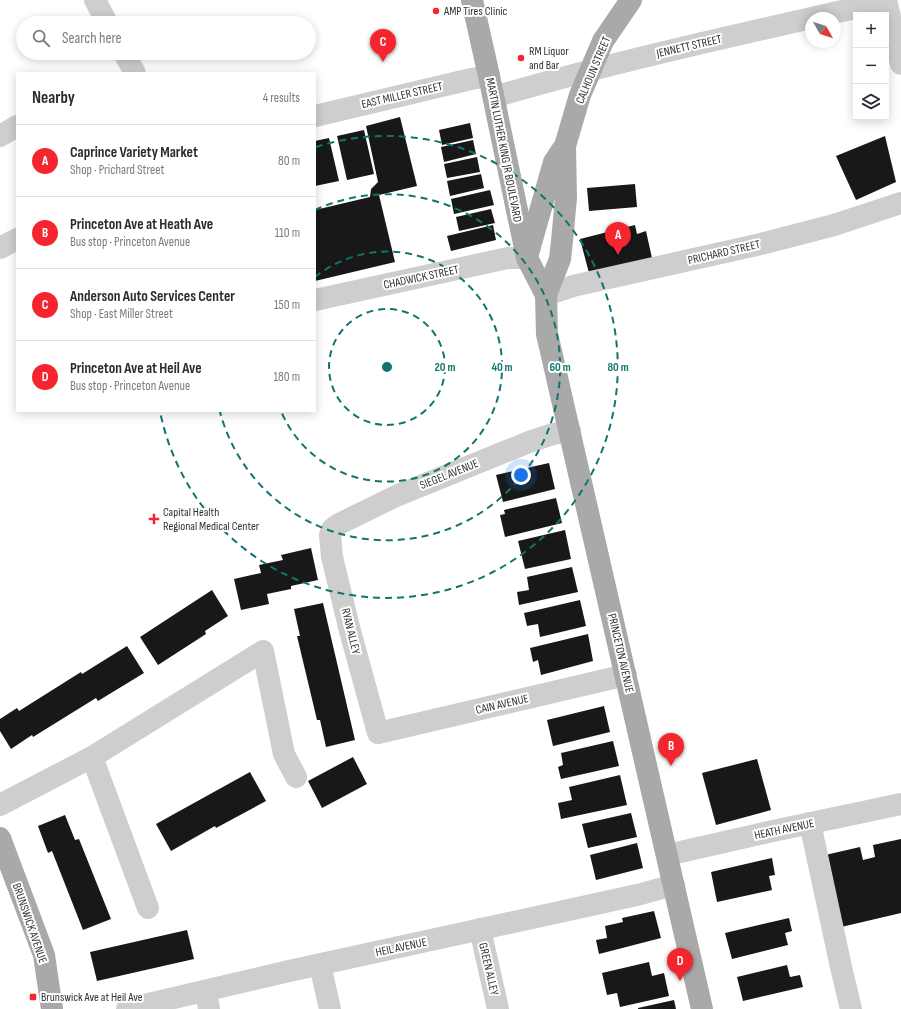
<!DOCTYPE html>
<html lang="en">
<head>
<meta charset="utf-8">
<style>
  :root { --surface:#fff; --page:#f2f2f3; --text:#2b2b33; --muted:#7c7c81; --line:#e1e1e2; --accent:#f5252f }
  body { margin:0; font-family:"Sofia Sans Condensed",sans-serif; background:var(--page); color:var(--text) }
  .controls { position:absolute; right:12px; top:12px; display:grid; overflow:hidden; border-radius:0px; box-shadow:0 2px 10px #0003 }
  .controls button { width:36px; height:36px; display:grid; place-items:center; padding:0; border:0; border-bottom:1px solid var(--line); background:var(--surface); color:var(--text); font:20px sans-serif }
  .compass { position:absolute; left:805px; top:12px; width:36px; height:36px; border-radius:50%; background:var(--surface); box-shadow:0 2px 10px #0003; rotate:129deg }
  .you { position:absolute; left:521px; top:475px; width:14px; height:14px; margin:-10px; border:3px solid #fff; border-radius:50%; background:#1a73e8; box-shadow:0 0 0 6px #1a73e833 }
  .badge { display:grid; place-items:center; width:26px; height:26px; border-radius:50%; background:var(--accent); color:#fff; font-size:13px; font-weight:700 }
  .pin { position:absolute; translate:-50% -33px; filter:drop-shadow(0 1px 2px #0008) }
  .pin::after { content:''; position:absolute; top:21px; width:14px; height:12px; background:inherit; clip-path:polygon(0 0,100% 0,50% 100%) }
  .list { margin:0; padding:0; list-style:none }
  h2 { display:flex; justify-content:space-between; align-items:center; height:52px; margin:0; padding:0 16px; font-size:17px }
  h2 small { font-size:13px; font-weight:400; color:var(--muted) }
  .list li { display:grid; grid-template-columns:26px 1fr auto; gap:12px; align-items:center; box-sizing:border-box; height:72px; padding:0 16px; border-top:1px solid var(--line) }
  .list b { display:block; font-size:15px; white-space:nowrap }
  .list p { margin:0; font-size:13px; white-space:nowrap; color:var(--muted) }
  .list em { font-size:13px; font-style:normal; color:var(--muted) }
  .icon { flex:none; width:22px; height:22px; fill:none; stroke:currentColor; stroke-width:2; stroke-linecap:round; stroke-linejoin:round }
  .map { position:relative; flex:none; width:901px; height:1009px; overflow:hidden }
  .search { position:absolute; background:var(--surface); box-shadow:0 2px 10px #0003; left:16px; top:16px; width:300px; height:44px; display:flex; align-items:center; gap:10px; box-sizing:border-box; padding:0 14px; border-radius:22px; color:var(--muted); font-size:15px }
  .panel { position:absolute; background:var(--surface); box-shadow:0 2px 10px #0003; left:16px; top:72px; width:300px; height:340px; border-radius:0px }
  .map>svg:first-child { display:block }
  .building { fill:#181818 }
  .lines { fill:none; stroke-linecap:round; stroke-linejoin:round }
  .minor { stroke:#cecece; stroke-width:22 }
  .major { stroke:#a9a9a9; stroke-width:22 }
  .ring { fill:none; stroke:#0f766e; stroke-width:2; stroke-dasharray:7 5 }
  .poi-dot { fill:#f5252f; stroke:#fff; stroke-width:1.5 }
  .labels { text-anchor:middle; stroke-width:4; stroke-linejoin:round; paint-order:stroke }
  .poi-label { font-size:12px; fill:#313131; stroke:#fff; text-anchor:start }
  .street-label { font-size:12px; fill:#313131; stroke:#fff }
  .centre { fill:#0f766e; stroke:#fff; stroke-width:2 }
  .ring-label { font-size:12px; text-anchor:middle; font-weight:bold; fill:#0f766e; stroke:#fff; stroke-width:4; stroke-linejoin:round; paint-order:stroke }
</style>
</head>
<body>
<div class="map">
<svg width="901" height="1009" viewBox="0 0 901 1009">
  <rect width="100%" height="100%" fill="#fff"/>
  <g class="building">
    <polygon points="400,117 417,186 379,195 395,262 315,281 315,210 370,197 371,189 378,182 366,126"/>
    <polygon points="470,123 473,138 442,145 439,130"/>
    <polygon points="364,130 374,174 347,180 337,136"/>
    <polygon points="885,136 896,182 856,200 836,156"/>
    <polygon points="329,138 339,181 315,186 315,141"/>
    <polygon points="473,140 476,154 444,162 441,147"/>
    <polygon points="477,157 480,172 447,178 444,164"/>
    <polygon points="481,174 484,188 450,196 447,181"/>
    <polygon points="635,184 637,207 589,211 587,188"/>
    <polygon points="490,190 494,205 454,214 451,199"/>
    <polygon points="491,209 495,223 459,231 456,217"/>
    <polygon points="493,225 496,240 451,251 447,236"/>
    <polygon points="635,225 637,234 646,231 652,258 589,273 580,239"/>
    <polygon points="549,463 555,489 503,502 496,475"/>
    <polygon points="556,498 562,523 505,537 500,515 505,514 504,510"/>
    <polygon points="565,530 571,559 525,569 518,541"/>
    <polygon points="311,548 318,580 291,586 291,589 267,594 269,604 241,610 234,579 261,573 259,565 283,560 281,555"/>
    <polygon points="572,567 578,592 519,605 517,592 529,590 527,577"/>
    <polygon points="212,590 228,616 205,631 206,634 158,665 140,637"/>
    <polygon points="580,600 586,626 540,637 538,624 527,626 524,613"/>
    <polygon points="323,603 355,740 326,747 320,720 317,720 297,636 300,636 294,609"/>
    <polygon points="588,634 593,661 541,675 538,660 533,662 530,648"/>
    <polygon points="127,646 144,673 98,701 96,698 33,737 32,735 11,749 0,731 0,719 17,708 19,711 81,672 82,674"/>
    <polygon points="604,706 610,732 553,746 547,720"/>
    <polygon points="613,741 619,766 561,779 558,767 563,765 561,753"/>
    <polygon points="353,757 367,784 322,808 308,781"/>
    <polygon points="757,759 771,810 716,825 702,773"/>
    <polygon points="250,772 266,801 216,828 215,826 171,851 156,824"/>
    <polygon points="620,775 627,805 561,819 558,803 572,800 569,787"/>
    <polygon points="631,813 637,837 588,848 582,824"/>
    <polygon points="65,815 75,840 79,839 111,919 83,930 52,851 48,853 38,826"/>
    <polygon points="901,839 901,913 837,928 821,856 860,847 863,860 875,857 873,845"/>
    <polygon points="637,843 643,868 596,880 590,855"/>
    <polygon points="772,858 775,875 769,876 772,890 717,902 711,872"/>
    <polygon points="654,911 661,938 599,954 596,940 607,938 605,926 623,922 622,918"/>
    <polygon points="789,918 792,931 785,933 788,945 732,959 725,933"/>
    <polygon points="187,930 194,959 97,981 90,952"/>
    <polygon points="649,962 652,976 664,973 669,996 620,1007 617,993 607,995 602,973"/>
    <polygon points="787,965 790,977 800,975 803,987 743,1001 737,977"/>
    <polygon points="674,1000 676,1009 638,1009 638,1008"/>
  </g>
  <g class="lines">
    <g class="minor">
      <polyline points="95,0 107,23"/>
      <polyline points="886,0 901,64"/>
      <polyline points="124,53 135,73"/>
      <path d="M494,97C623,59 755,31 886,1"/>
      <polyline points="315,116 471,79 489,76"/>
      <polyline points="0,136 17,126"/>
      <polyline points="0,248 17,239"/>
      <polyline points="546,295 573,286 761,244 834,225 901,203"/>
      <polyline points="315,300 508,258 527,258"/>
      <polyline points="570,431 553,434 529,442 396,496 339,524 332,529 330,535 332,557 350,631 378,733 626,675"/>
      <polyline points="92,757 148,908"/>
      <polyline points="0,805 92,757 263,651 284,754 296,777"/>
      <polyline points="810,823 841,967 851,1009"/>
      <polyline points="667,855 773,831 901,804"/>
      <polyline points="480,929 498,1009"/>
      <polyline points="320,965 330,1009"/>
      <polyline points="206,991 209,1009"/>
      <polyline points="127,1009 289,971 637,895 674,885"/>
    </g>
    <g class="major">
      <polyline points="472,0 489,76 527,258 546,295"/>
      <polyline points="631,0 603,41 580,95 565,146 566,198 562,241 560,259 546,295 547,334 702,1009"/>
      <polyline points="527,257 554,162 562,150"/>
      <polyline points="0,838 44,955 52,1009"/>
    </g>
  </g>
  <g class="ring">
    <circle cx="387" cy="367" r="58"/>
    <path d="M315 277A115 115 0 1 1 281 411"/>
    <path d="M315 210A173 173 0 1 1 220 412"/>
    <path d="M316 147A231 231 0 1 1 160 411"/>
  </g>
  <g class="poi-dot">
    <circle cx="436" cy="11" r="4"/>
    <circle cx="521" cy="58" r="4"/>
    <path d="M152 513h4v4h4v4h-4v4h-4v-4h-4v-4h4z"/>
    <rect x="29" y="993" width="8" height="8" rx="2"/>
  </g>
  <g class="labels">
    <g class="poi-label">
      <text x="444" y="15">AMP Tires Clinic</text>
      <text x="529" y="55">RM Liquor<tspan x="529" dy="14">and Bar</tspan></text>
      <text x="163" y="516">Capital Health<tspan x="163" dy="14">Regional Medical Center</tspan></text>
      <text x="41" y="1001">Brunswick Ave at Heil Ave</text>
    </g>
    <g class="street-label">
      <text transform="translate(689 46) rotate(-13)" y="4">JENNETT STREET</text>
      <text transform="translate(593 70) rotate(-67)" y="4">CALHOUN STREET</text>
      <text transform="translate(402 95) rotate(-13)" y="4">EAST MILLER STREET</text>
      <text transform="translate(504 150) rotate(79)" y="4">MARTIN LUTHER KING JR BOULEVARD</text>
      <text transform="translate(724 252) rotate(-13)" y="4">PRICHARD STREET</text>
      <text transform="translate(421 277) rotate(-12)" y="4">CHADWICK STREET</text>
      <text transform="translate(449 474) rotate(-22)" y="4">SIEGEL AVENUE</text>
      <text transform="translate(351 631) rotate(76)" y="4">RYAN ALLEY</text>
      <text transform="translate(621 653) rotate(77)" y="4">PRINCETON AVENUE</text>
      <text transform="translate(502 704) rotate(-13)" y="4">CAIN AVENUE</text>
      <text transform="translate(784 829) rotate(-12)" y="4">HEATH AVENUE</text>
      <text transform="translate(30 923) rotate(71)" y="4">BRUNSWICK AVENUE</text>
      <text transform="translate(401 947) rotate(-12)" y="4">HEIL AVENUE</text>
      <text transform="translate(489 969) rotate(77)" y="4">GREEN ALLEY</text>
    </g>
  </g>
  <circle cx="387" cy="367" r="6" class="centre"/>
  <g class="ring-label">
    <text x="445" y="371">20 m</text>
    <text x="502" y="371">40 m</text>
    <text x="560" y="371">60 m</text>
    <text x="618" y="371">80 m</text>
  </g>
</svg>
<div class="controls">
<button>+</button>
<button>−</button>
<button><svg class="icon" aria-label="layers" viewBox="0 0 24 24"><path d="M12 4l9 5-9 5-9-5zM3 14l9 5 9-5"/></svg></button>
</div>
<svg class="compass" viewBox="-18 -18 36 36"><path d="M0-13l5 13h-10z" fill="#e53935"/><path d="M0 13l5-13h-10z" fill="#7c7c81"/></svg>
<div class="you"></div>
<div class="pin badge" style="left:618px;top:255px">A</div>
<div class="pin badge" style="left:671px;top:766px">B</div>
<div class="pin badge" style="left:383px;top:62px">C</div>
<div class="pin badge" style="left:680px;top:981px">D</div>
<div class="search"><svg class="icon" aria-label="search" viewBox="0 0 24 24"><circle cx="10" cy="10" r="6"/><path d="M15 15l6 6"/></svg>Search here</div>
<section class="panel">
<h2>Nearby<small>4 results</small></h2>
<ul class="list">
<li><span class="badge">A</span><div><b>Caprince Variety Market</b><p>Shop · Prichard Street</p></div><em>80 m</em></li>
<li><span class="badge">B</span><div><b>Princeton Ave at Heath Ave</b><p>Bus stop · Princeton Avenue</p></div><em>110 m</em></li>
<li><span class="badge">C</span><div><b>Anderson Auto Services Center</b><p>Shop · East Miller Street</p></div><em>150 m</em></li>
<li><span class="badge">D</span><div><b>Princeton Ave at Heil Ave</b><p>Bus stop · Princeton Avenue</p></div><em>180 m</em></li>
</ul>
</section>
</div>
</body>
</html>
